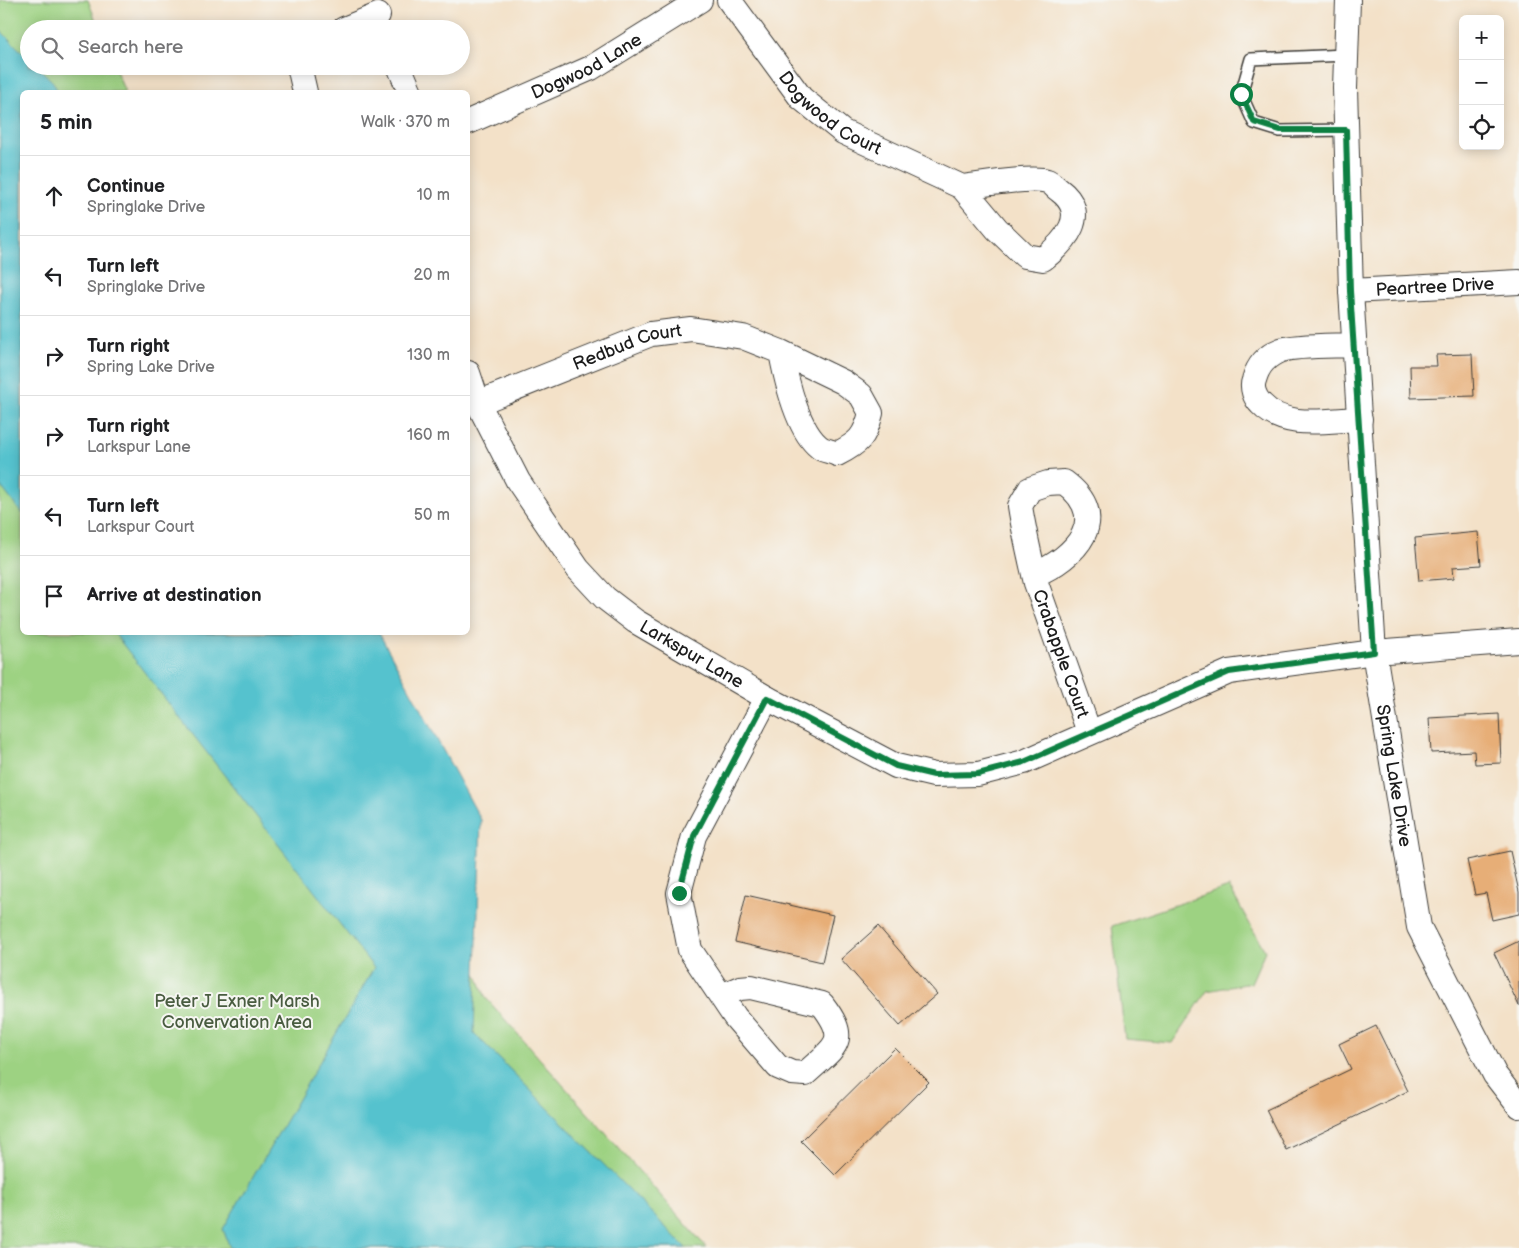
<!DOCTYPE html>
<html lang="en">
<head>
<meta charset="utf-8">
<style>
  :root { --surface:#fff; --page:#f2f2f2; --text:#202124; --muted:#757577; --line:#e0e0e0 }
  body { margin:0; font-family:"Balsamiq Sans",sans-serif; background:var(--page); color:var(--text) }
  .controls { position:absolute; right:15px; top:15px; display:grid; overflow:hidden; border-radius:8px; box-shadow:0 2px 12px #0003 }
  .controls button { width:45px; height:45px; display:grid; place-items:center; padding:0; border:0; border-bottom:1px solid var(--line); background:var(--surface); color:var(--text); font:25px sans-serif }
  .stop { position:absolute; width:15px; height:15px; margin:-11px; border:4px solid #0b8043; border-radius:50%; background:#fff }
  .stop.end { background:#0b8043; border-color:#fff; box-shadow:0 1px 5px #0008 }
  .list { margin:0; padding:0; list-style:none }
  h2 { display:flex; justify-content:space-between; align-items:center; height:65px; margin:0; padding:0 20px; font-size:21px }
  h2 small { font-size:16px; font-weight:400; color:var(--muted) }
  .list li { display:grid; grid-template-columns:32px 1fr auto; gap:15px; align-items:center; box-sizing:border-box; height:80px; padding:0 20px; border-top:1px solid var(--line) }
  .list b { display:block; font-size:19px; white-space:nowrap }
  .list p { margin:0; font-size:16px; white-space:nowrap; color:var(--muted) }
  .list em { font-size:16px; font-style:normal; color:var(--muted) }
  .icon { flex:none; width:28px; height:28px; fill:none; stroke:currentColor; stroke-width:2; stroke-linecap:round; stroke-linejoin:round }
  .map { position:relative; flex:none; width:1519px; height:1248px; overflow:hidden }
  .search { position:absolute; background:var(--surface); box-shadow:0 2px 12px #0003; left:20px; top:20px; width:450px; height:55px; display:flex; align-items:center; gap:12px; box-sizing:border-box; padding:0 18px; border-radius:28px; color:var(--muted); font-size:19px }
  .panel { position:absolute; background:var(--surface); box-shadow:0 2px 12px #0003; left:20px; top:90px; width:450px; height:545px; border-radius:8px }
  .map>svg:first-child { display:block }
  .green { fill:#9dd282; stroke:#5c774f }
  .water { fill:#55c2ce; stroke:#386f75 }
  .building { fill:#e7ae77 }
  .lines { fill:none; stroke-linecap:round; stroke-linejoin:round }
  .lane-casing { stroke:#3c3a36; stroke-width:14 }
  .street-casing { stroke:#3c3a36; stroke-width:26 }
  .lane { stroke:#fff; stroke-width:11 }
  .street { stroke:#fff; stroke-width:24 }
  .route { stroke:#0b8043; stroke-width:6 }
  .labels { text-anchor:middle; stroke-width:4; stroke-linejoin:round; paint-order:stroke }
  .street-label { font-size:18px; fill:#1c1c1c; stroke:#f6f6f2 }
  .park-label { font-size:18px; fill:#495c40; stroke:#f6f6f2 }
</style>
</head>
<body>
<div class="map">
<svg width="1519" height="1248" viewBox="0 0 1519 1248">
  <rect width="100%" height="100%" fill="#f6f6f2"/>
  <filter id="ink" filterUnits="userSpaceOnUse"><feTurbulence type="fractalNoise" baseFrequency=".02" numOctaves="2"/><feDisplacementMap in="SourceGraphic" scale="10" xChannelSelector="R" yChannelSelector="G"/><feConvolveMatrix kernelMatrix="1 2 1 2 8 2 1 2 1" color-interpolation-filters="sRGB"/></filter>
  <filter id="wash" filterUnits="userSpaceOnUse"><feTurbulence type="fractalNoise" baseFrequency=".0096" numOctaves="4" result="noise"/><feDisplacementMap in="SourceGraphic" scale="20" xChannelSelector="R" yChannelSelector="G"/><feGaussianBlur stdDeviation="1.12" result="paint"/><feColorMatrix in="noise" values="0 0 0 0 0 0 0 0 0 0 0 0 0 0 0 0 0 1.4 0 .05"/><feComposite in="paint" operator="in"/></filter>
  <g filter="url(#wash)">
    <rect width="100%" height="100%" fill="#f3e1c8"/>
    <g class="green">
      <polygon points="0,0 88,0 99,29 29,29 29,66 114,66 125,92 22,92 22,632 340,633 486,998 707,1248 0,1248"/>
      <polygon points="1229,887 1265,951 1251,983 1207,991 1172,1043 1125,1039 1112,926"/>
    </g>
    <g class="water">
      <polygon points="0,30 29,59 29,66 37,66 53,82 58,92 22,92 22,514 0,485"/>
      <polygon points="114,633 379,633 481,820 474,1033 686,1248 230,1248 223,1229 374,968"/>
    </g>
    <g id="blocks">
      <g class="building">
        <polygon points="1472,354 1474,396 1411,398 1410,366 1437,366 1436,355"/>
        <polygon points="1478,532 1481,565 1453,567 1454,578 1419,581 1415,538"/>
        <polygon points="1499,714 1501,763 1475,764 1474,751 1431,753 1429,718"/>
        <polygon points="1510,851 1519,892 1519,914 1492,920 1486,893 1475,895 1467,860"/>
        <polygon points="746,895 833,915 822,962 735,942"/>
        <polygon points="878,926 937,994 900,1026 841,959"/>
        <polygon points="1519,941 1519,1006 1494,953"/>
        <polygon points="1376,1026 1408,1091 1286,1150 1266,1110 1351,1069 1339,1044"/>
        <polygon points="895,1048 929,1082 835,1175 801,1141"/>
      </g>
    </g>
  </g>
  <g filter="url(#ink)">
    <use href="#blocks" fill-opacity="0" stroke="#3c3a36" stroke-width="1"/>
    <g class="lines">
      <g class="lane-casing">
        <polyline id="lane" points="1346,55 1251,59 1241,94 1254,123 1280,131 1347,130"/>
      </g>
      <g class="street-casing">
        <g id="street">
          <path id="s1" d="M729,0L801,98L843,132L962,187L997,229L1025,256L1043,259C1065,242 1091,214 1059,190C1056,188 1051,182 1047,181C1033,176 979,185 962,187"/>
          <path id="s2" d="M1348,0L1345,88L1351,291L1374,652L1419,927L1495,1075L1519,1106"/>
          <polyline points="344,29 378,15"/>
          <polyline points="299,66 305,92"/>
          <polyline points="399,66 410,92"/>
          <path id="s3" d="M468,122L591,68L700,0"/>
          <path id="s4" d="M1351,291L1519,282"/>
          <path d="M1354,345C1335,346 1297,345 1281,350C1266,356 1258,365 1254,380C1251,388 1255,398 1261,404C1285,430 1327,420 1360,419"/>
          <path id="s5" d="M468,373L478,403L518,481L578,569L605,598L635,621L767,698L896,766L934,775L978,774L1024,762L1229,672L1374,652L1519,641"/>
          <path id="s6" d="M478,403L651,334L691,329L743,337L781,352L843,382L861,395L871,413C865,437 859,443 837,454C833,452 827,451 822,449C798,434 786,379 781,352"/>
          <path id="s7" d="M1034,575C1076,557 1113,518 1064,482L1048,483L1030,489L1020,506C1024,532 1030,557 1036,583L1089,732"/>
          <path d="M721,996L740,988L751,987L822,1004C851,1042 835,1046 805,1074L792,1073L778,1067L735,1017L690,950L679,893L694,836L767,698"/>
        </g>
      </g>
      <use href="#lane" class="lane"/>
      <use href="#street" class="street"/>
    </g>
  </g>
  <g class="lines" filter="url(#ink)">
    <polyline class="route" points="679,893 694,836 767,698 896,766 934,775 978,774 1024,762 1229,672 1374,652 1350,291 1346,130 1280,130 1254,122 1241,94"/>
  </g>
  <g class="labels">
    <g class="street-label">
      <text dy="6" stroke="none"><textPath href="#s3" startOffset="131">Dogwood Lane</textPath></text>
      <text dy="6" stroke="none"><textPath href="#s1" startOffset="154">Dogwood Court</textPath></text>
      <text dy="6" stroke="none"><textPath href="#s4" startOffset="84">Peartree Drive</textPath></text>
      <text dy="6" stroke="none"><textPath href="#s6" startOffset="160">Redbud Court</textPath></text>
      <text dy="6" stroke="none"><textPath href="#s5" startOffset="369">Larkspur Lane</textPath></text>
      <text dy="6" stroke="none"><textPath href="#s7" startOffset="335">Crabapple Court</textPath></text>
      <text dy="6" stroke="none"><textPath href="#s2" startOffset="778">Spring Lake Drive</textPath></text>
    </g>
    <g class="park-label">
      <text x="237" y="1007">Peter J Exner Marsh<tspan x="237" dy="21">Convervation Area</tspan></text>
    </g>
  </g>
</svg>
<div class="controls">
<button>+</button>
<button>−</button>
<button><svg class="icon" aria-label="locate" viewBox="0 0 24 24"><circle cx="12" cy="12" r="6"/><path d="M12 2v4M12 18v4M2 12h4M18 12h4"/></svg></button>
</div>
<div class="stop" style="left:1241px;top:94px"></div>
<div class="stop end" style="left:679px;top:893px"></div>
<div class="search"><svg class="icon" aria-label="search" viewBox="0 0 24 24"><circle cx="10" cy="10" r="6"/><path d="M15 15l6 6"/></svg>Search here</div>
<section class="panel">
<h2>5 min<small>Walk · 370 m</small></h2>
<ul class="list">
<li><svg class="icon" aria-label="ahead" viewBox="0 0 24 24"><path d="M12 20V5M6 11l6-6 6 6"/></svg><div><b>Continue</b><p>Springlake Drive</p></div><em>10 m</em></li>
<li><svg class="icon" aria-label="left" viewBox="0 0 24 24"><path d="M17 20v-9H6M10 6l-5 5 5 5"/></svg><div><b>Turn left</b><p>Springlake Drive</p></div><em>20 m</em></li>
<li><svg class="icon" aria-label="right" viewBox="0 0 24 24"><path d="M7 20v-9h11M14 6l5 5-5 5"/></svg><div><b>Turn right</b><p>Spring Lake Drive</p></div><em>130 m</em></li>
<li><svg class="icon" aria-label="right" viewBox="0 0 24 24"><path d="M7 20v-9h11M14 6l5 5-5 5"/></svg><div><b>Turn right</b><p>Larkspur Lane</p></div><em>160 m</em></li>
<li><svg class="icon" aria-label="left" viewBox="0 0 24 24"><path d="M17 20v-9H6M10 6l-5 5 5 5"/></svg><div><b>Turn left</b><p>Larkspur Court</p></div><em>50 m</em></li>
<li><svg class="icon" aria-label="arrive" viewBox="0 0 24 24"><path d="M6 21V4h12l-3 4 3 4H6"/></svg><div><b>Arrive at destination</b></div></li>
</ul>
</section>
</div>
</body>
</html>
